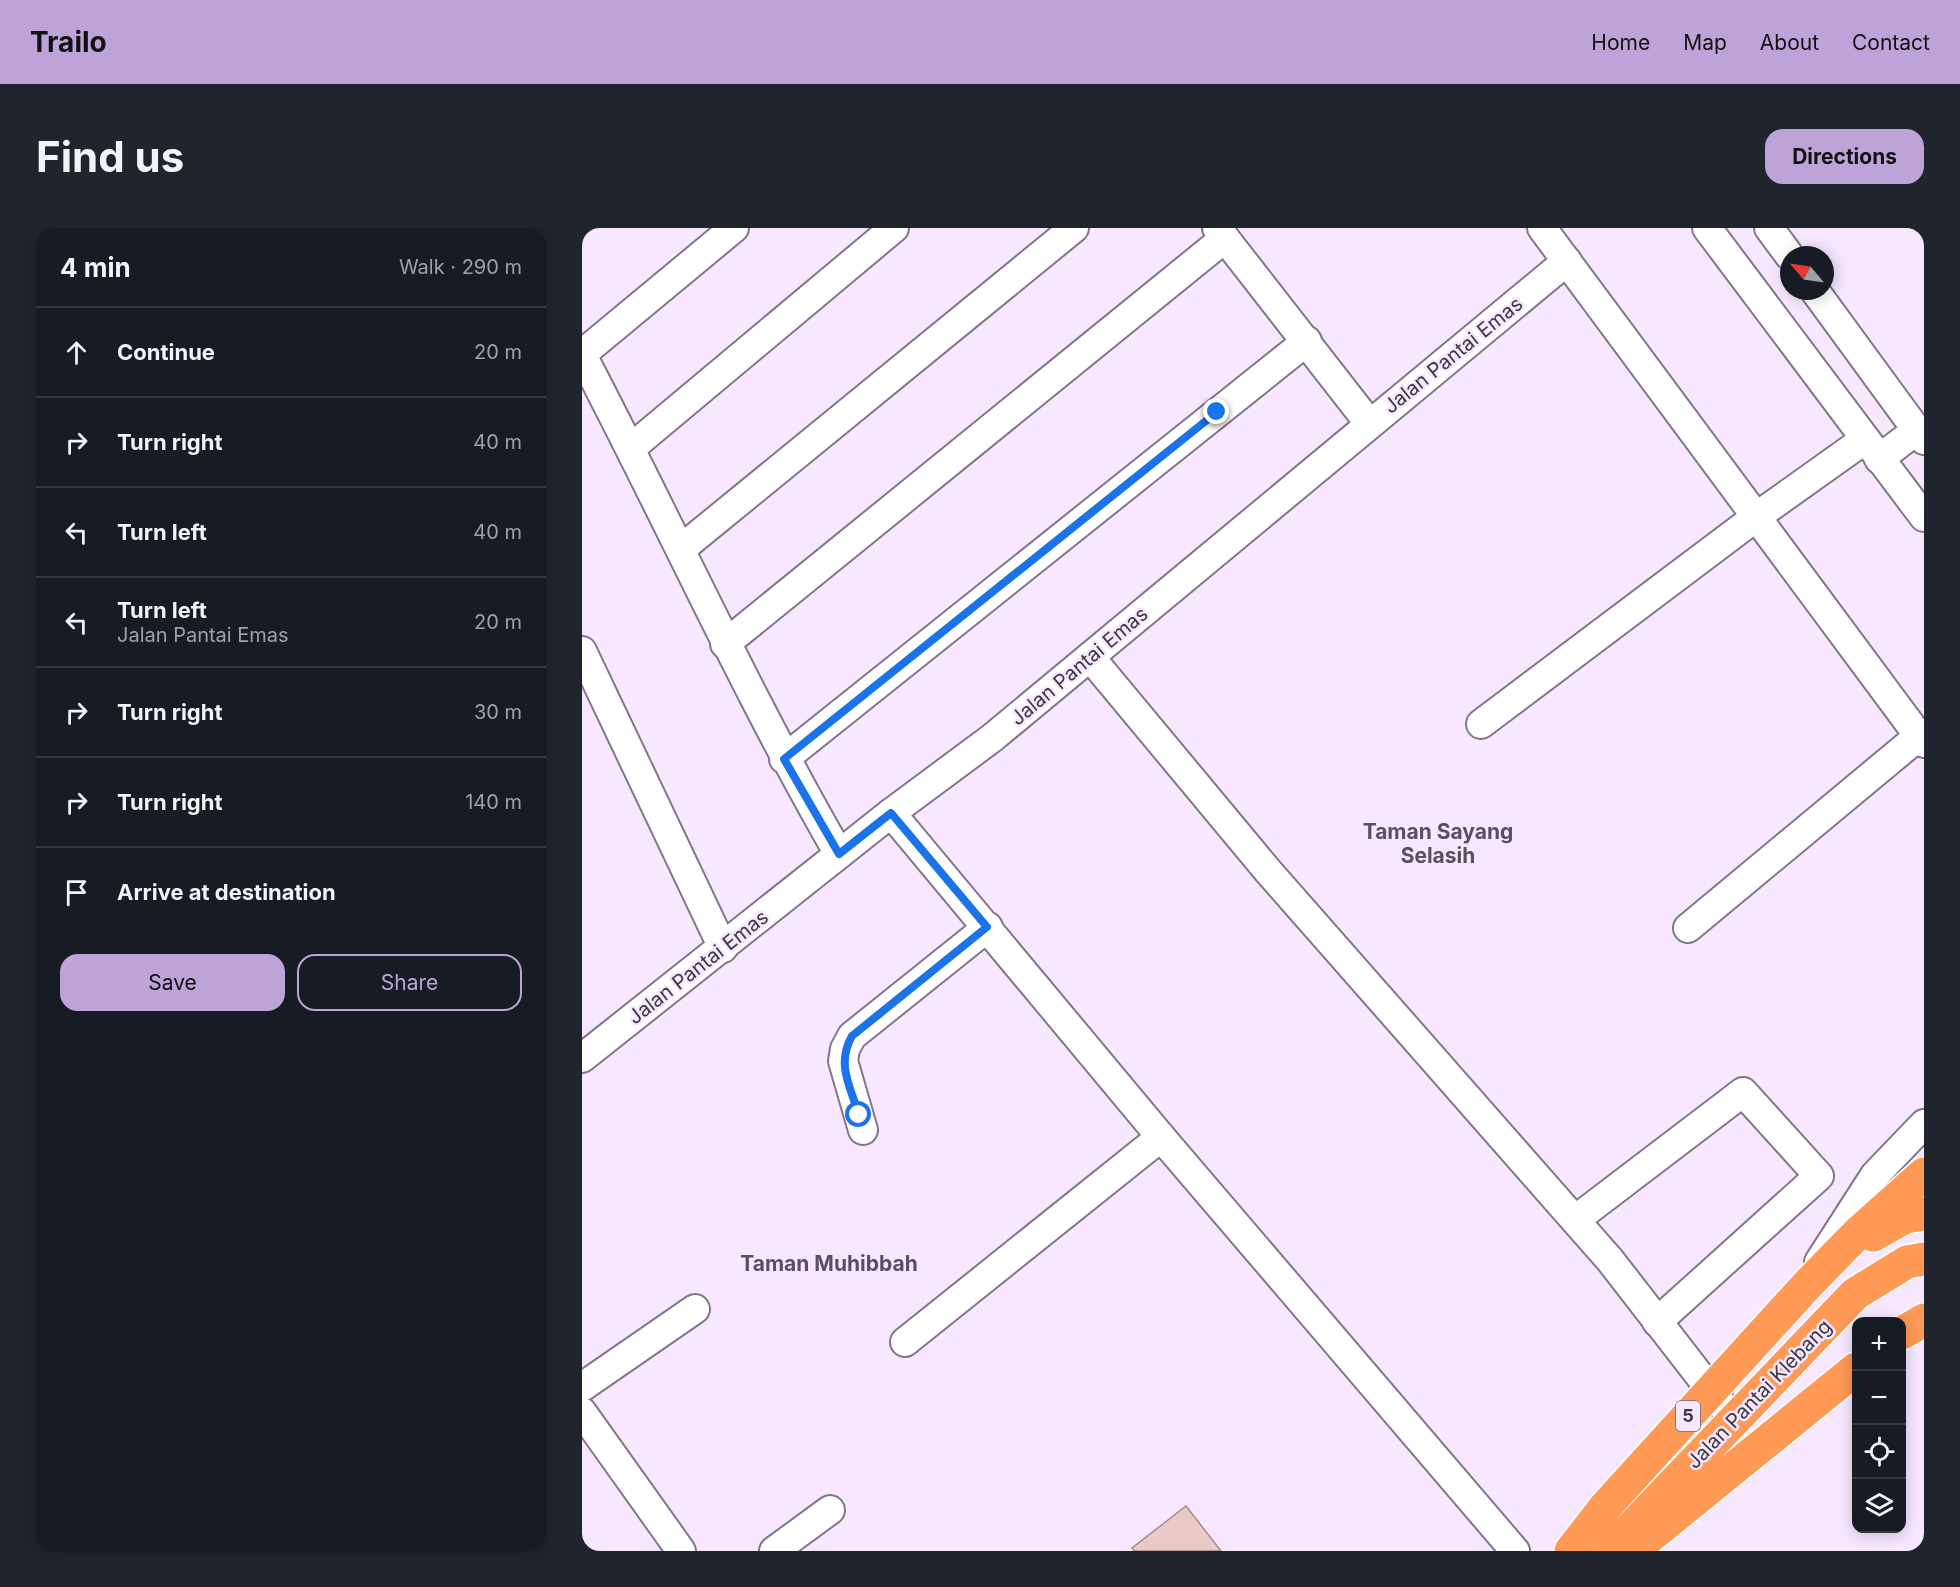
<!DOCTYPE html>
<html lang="en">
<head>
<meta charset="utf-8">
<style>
  :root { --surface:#171b24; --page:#20242c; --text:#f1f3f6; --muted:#9ea1a6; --line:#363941; --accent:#bea3d9 }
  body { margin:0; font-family:Inter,sans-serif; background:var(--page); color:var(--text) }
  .controls { position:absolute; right:18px; bottom:18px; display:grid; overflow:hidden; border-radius:12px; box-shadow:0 3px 15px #0003 }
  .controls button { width:54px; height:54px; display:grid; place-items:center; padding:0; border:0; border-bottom:2px solid var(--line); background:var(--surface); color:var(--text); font:30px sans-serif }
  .compass { position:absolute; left:1198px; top:18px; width:54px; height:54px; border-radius:50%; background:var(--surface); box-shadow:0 3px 15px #0003; rotate:299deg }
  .stop { position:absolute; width:18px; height:18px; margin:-14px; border:4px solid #1a73e8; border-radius:50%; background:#fff }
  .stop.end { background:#1a73e8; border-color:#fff; box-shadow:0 2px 6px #0008 }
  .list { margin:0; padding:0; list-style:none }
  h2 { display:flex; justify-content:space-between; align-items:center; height:78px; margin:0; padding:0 24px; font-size:26px }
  h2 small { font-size:20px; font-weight:400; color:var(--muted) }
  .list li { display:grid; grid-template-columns:39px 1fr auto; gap:18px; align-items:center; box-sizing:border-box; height:90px; padding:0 24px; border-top:2px solid var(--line) }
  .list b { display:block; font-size:22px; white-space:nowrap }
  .list p { margin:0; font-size:20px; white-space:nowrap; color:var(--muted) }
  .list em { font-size:20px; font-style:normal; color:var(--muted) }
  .actions { display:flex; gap:12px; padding:18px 24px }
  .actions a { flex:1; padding:14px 0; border:2px solid var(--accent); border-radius:18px; text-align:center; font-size:21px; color:var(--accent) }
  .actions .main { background:var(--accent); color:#111 }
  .icon { flex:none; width:33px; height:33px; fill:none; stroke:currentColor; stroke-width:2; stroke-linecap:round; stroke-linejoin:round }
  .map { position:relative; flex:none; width:1342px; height:1323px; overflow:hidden; border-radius:18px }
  header { display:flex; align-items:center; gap:36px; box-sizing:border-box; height:84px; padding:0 30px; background:var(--accent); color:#111 }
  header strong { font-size:28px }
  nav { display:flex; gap:33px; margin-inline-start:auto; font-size:21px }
  .intro { display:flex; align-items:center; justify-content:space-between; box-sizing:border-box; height:144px; padding:0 36px }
  h1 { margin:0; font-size:42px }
  .button { padding:15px 27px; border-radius:18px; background:var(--accent); color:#111; font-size:21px; font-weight:700 }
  main { display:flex; gap:36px; padding:0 36px }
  aside { flex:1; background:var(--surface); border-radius:18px; box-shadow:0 3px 15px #0003 }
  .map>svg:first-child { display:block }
  .building { fill:#e9cac6; stroke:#a78b87; stroke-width:1.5 }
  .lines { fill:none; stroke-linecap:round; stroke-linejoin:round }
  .minor-casing { stroke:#83758a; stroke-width:32 }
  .highway-casing { stroke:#fff; stroke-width:36 }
  .minor { stroke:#fff; stroke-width:28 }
  .highway { stroke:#fe9956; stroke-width:33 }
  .route { stroke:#1a73e8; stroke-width:8 }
  .labels { text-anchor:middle; stroke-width:5; stroke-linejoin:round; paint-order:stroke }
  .shield { fill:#f7e7ff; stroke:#766c7a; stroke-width:1.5 }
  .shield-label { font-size:18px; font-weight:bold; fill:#3e3841 }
  .street-label { font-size:20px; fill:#3e3841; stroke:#f7e7ff }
  .neighbourhood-label { font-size:21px; font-weight:bold; fill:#5b4e61; stroke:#f7e7ff }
</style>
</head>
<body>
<header>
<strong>Trailo</strong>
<nav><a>Home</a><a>Map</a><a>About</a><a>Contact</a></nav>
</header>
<div class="intro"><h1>Find us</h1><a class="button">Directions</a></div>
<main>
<aside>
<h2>4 min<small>Walk · 290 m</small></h2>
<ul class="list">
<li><svg class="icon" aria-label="ahead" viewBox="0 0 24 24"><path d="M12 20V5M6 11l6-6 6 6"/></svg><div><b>Continue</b></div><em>20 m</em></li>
<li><svg class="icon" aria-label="right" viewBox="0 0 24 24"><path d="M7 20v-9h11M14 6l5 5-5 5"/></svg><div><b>Turn right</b></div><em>40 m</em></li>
<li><svg class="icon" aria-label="left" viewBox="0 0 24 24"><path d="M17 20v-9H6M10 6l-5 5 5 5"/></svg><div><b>Turn left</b></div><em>40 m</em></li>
<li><svg class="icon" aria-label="left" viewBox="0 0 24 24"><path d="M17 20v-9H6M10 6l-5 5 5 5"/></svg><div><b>Turn left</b><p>Jalan Pantai Emas</p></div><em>20 m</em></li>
<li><svg class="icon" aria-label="right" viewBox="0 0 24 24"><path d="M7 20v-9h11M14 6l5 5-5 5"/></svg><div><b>Turn right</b></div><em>30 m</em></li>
<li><svg class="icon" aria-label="right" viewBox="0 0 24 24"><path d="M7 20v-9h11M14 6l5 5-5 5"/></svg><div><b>Turn right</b></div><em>140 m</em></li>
<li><svg class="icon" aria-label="arrive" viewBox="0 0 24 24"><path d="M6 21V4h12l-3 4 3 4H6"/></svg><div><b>Arrive at destination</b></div></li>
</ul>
<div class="actions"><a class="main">Save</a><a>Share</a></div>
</aside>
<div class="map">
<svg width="1342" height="1323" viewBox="0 0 1342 1323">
  <rect width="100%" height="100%" fill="#f7e7ff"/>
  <polygon class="building" points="604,1278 639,1323 552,1323 550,1320"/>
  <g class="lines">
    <g class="minor-casing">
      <g id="minor">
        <polyline points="635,0 787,195"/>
        <polyline points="960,0 1342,515"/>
        <polyline points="1125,0 1342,289"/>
        <polyline points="1187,0 1207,27"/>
        <polyline points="1233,63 1342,212"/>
        <polyline points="0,126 152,0"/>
        <path d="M0,127C87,293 163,463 257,626"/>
        <polyline points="49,220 312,0"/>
        <polyline points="1297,231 1335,202"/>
        <polyline points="99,321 492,0"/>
        <polyline points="143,416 643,10"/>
        <polyline points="0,423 141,720"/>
        <polyline points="508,429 686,643 1028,1032 1152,1192"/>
        <polyline points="899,496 1174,289 1282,212"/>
        <polyline points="202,531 725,113"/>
        <polyline points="309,585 579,909 933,1323"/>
        <polyline points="1106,700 1337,508"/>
        <polyline points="0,830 309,585 410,510 985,33"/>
        <polyline points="281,902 261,833 263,821 270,808 406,699"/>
        <polyline points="993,992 1161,864 1237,948 1075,1094"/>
        <polyline points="1237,1034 1293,947 1342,896"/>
        <polyline points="323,1114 579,909"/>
        <polyline points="0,1159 113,1081"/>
        <polyline points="0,1184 99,1323"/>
        <polyline points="192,1323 248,1282"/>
      </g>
    </g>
    <g class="highway-casing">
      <g id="highway">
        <polyline points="1291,1007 1323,989 1342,986"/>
        <polyline points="1320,1105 1342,1092"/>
        <polyline points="989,1323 1024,1278 1227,1055 1276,1005 1342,946"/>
        <polyline points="1027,1323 1273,1066 1325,1034 1342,1031"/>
        <polyline points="1050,1323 1274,1141"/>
      </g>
    </g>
    <use href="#minor" class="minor"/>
    <use href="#highway" class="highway"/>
  </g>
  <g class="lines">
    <path class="route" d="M277,887C268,858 254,836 270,808L405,699L309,585L257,626L202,531L635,184"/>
  </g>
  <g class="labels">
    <rect class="shield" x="1094" y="1173" width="24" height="30" rx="4.5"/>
    <g class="shield-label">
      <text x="1106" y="1194">5</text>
    </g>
    <g class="street-label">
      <text transform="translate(871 127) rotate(-39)" y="7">Jalan Pantai Emas</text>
      <text transform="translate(497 438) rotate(-40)" y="7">Jalan Pantai Emas</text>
      <text transform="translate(116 739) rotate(-38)" y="7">Jalan Pantai Emas</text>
      <text transform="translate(1177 1166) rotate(-46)" y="7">Jalan Pantai Klebang</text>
    </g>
    <g class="neighbourhood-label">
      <text x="856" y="611">Taman Sayang<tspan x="856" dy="24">Selasih</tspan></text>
      <text x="247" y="1043">Taman Muhibbah</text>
    </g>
  </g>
</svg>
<div class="controls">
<button>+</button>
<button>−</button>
<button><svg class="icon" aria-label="locate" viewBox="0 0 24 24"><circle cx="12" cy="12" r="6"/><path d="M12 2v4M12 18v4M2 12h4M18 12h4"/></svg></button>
<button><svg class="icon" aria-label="layers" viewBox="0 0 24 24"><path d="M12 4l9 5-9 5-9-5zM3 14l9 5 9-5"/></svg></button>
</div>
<svg class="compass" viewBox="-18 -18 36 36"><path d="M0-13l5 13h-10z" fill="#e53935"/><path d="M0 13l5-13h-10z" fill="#9ea1a6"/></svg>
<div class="stop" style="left:277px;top:887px"></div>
<div class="stop end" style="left:635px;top:184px"></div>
</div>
</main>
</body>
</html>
